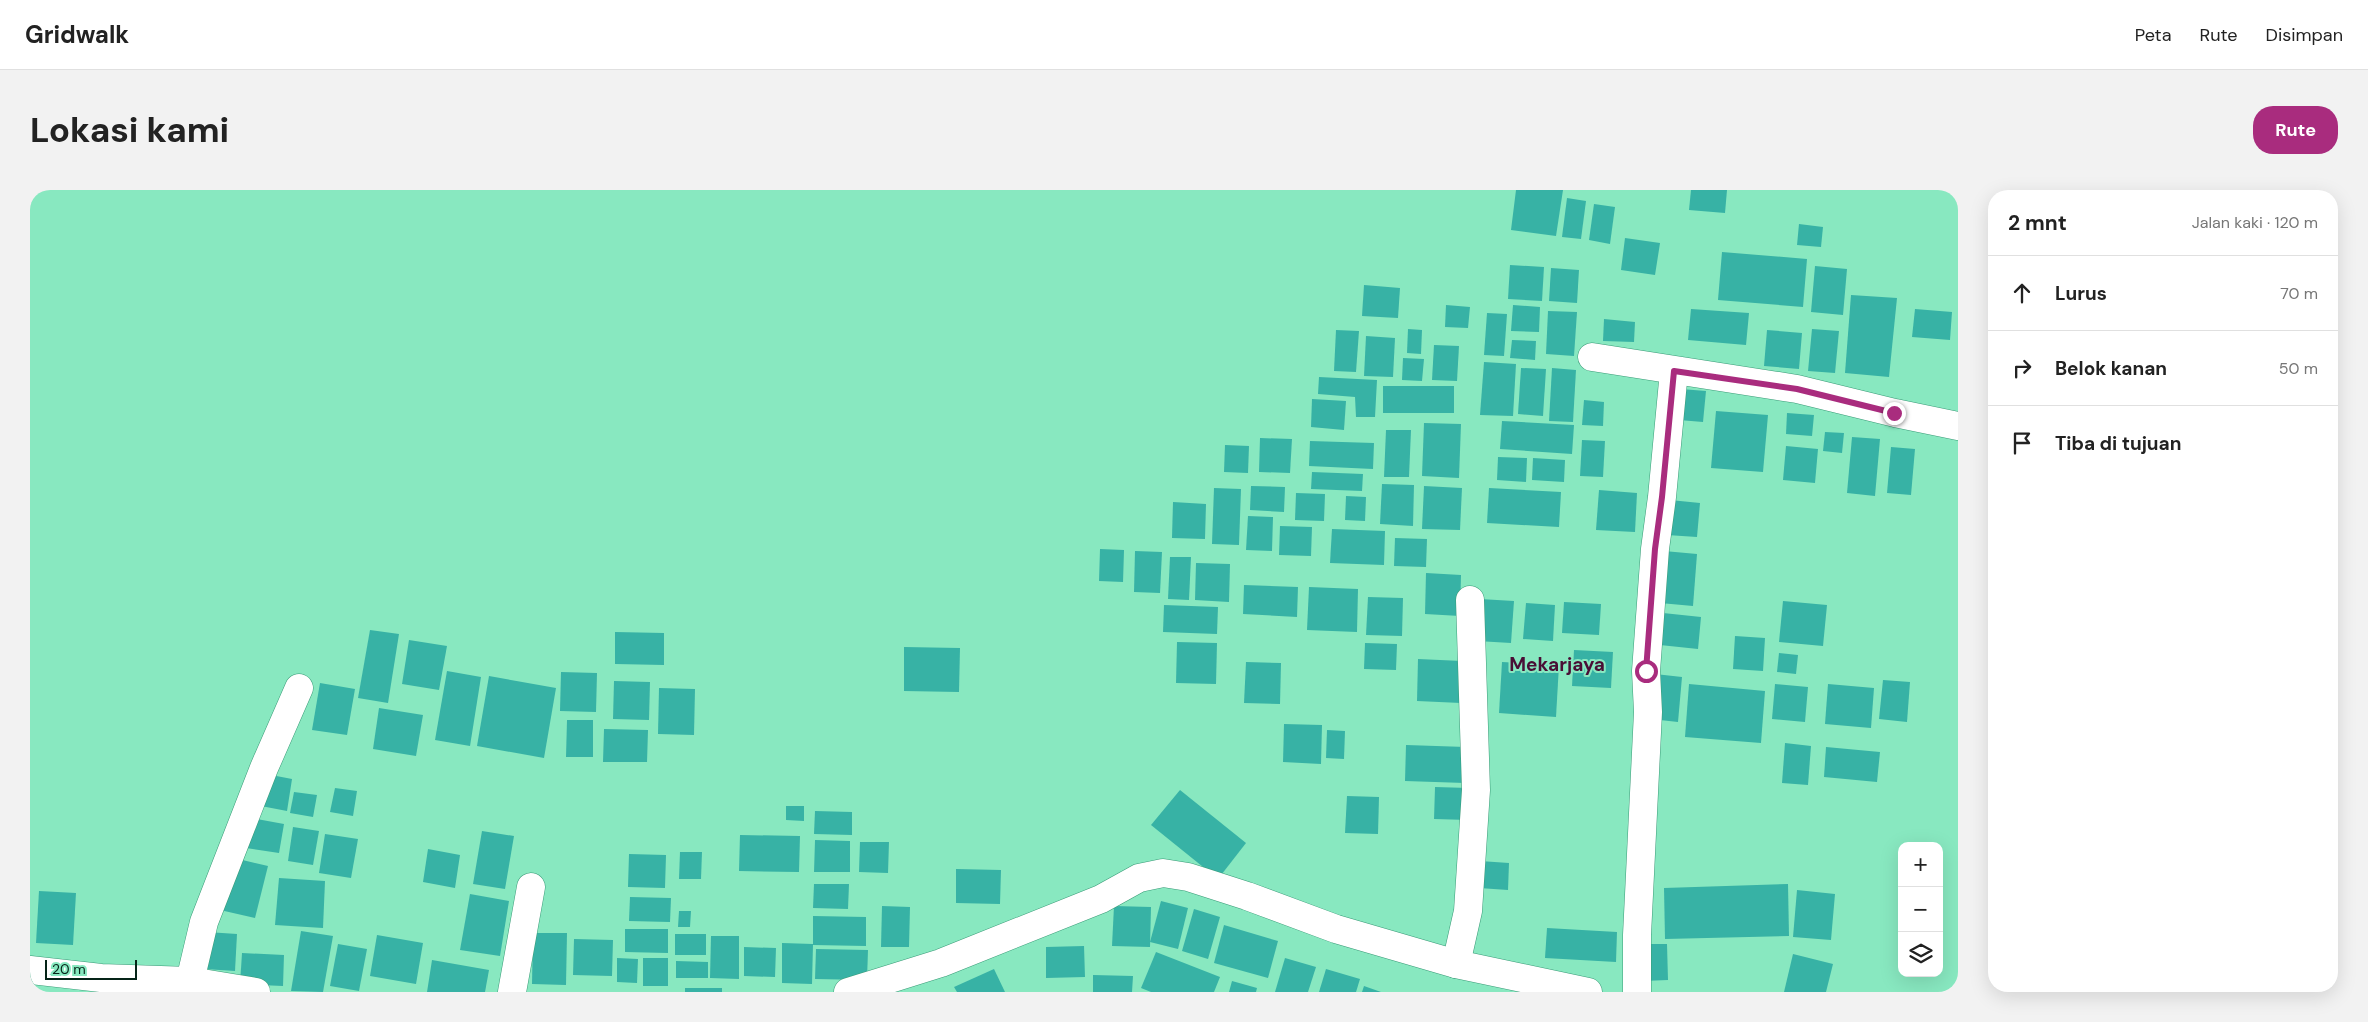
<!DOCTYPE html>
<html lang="id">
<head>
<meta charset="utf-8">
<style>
  :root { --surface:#fff; --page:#f2f2f2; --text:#222; --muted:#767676; --line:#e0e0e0; --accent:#a92c7e }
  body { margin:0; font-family:"DM Sans",sans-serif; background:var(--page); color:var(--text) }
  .controls { position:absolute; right:15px; bottom:15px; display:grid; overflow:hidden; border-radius:10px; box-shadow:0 5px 20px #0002 }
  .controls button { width:45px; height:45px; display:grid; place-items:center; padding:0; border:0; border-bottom:1px solid var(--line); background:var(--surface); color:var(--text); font:25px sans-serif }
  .scale { position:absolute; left:15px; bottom:12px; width:92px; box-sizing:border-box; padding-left:5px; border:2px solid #052418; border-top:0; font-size:14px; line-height:18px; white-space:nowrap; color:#052418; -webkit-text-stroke:4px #88e8c0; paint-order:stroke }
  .stop { position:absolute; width:15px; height:15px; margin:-11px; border:4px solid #a92c7e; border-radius:50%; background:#fff }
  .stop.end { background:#a92c7e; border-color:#fff; box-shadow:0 1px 5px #0008 }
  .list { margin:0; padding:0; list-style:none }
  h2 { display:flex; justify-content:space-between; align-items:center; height:65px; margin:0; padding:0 20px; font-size:21px }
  h2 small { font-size:16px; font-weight:400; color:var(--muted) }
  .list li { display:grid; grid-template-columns:32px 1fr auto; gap:15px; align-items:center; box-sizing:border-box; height:75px; padding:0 20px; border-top:1px solid var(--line) }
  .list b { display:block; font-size:19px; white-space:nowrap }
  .list em { font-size:16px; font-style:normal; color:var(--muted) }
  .icon { flex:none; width:28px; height:28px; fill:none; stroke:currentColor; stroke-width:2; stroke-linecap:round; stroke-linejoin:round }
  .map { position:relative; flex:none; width:1928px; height:802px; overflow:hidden; border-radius:20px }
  header { display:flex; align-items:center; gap:30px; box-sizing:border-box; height:70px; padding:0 25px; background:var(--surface); border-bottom:1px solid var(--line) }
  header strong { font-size:24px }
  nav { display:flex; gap:28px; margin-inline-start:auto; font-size:18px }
  .intro { display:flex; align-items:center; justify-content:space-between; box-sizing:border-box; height:120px; padding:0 30px }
  h1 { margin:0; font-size:35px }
  .button { padding:12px 22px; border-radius:20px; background:var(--accent); color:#fff; font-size:18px; font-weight:700 }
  main { display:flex; gap:30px; padding:0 30px }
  aside { flex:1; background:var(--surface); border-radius:20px; box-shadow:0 5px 20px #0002 }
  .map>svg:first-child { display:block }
  .building { fill:#37b2a5 }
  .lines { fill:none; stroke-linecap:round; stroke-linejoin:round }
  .minor-casing { stroke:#399b77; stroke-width:29 }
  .minor { stroke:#fff; stroke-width:28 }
  .route { stroke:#a92c7e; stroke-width:6 }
  .labels { text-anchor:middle; stroke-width:4; stroke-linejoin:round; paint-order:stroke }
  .quarter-label { font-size:19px; font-weight:bold; fill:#490e35; stroke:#88e8c0 }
</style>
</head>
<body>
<header>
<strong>Gridwalk</strong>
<nav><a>Peta</a><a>Rute</a><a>Disimpan</a></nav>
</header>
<div class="intro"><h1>Lokasi kami</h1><a class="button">Rute</a></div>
<main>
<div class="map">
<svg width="1928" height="802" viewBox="0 0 1928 802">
  <rect width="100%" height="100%" fill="#88e8c0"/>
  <g class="building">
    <polygon points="1486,0 1533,0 1526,46 1481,40"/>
    <polygon points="1661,0 1697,0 1695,23 1659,20"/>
    <polygon points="1537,8 1556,11 1551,49 1532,47"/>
    <polygon points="1564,14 1585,17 1580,54 1559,50"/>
    <polygon points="1769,34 1793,37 1791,57 1767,55"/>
    <polygon points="1595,48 1630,53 1625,85 1591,80"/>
    <polygon points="1692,62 1777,69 1773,117 1688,110"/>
    <polygon points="1480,75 1514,77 1512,111 1478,109"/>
    <polygon points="1785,76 1817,79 1813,125 1781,122"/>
    <polygon points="1521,78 1549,80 1547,113 1519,111"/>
    <polygon points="1334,95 1370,98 1368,128 1332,126"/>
    <polygon points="1821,105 1867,108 1859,187 1815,183"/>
    <polygon points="1416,115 1440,117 1438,138 1415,137"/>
    <polygon points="1483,115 1510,117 1509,142 1481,141"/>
    <polygon points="1661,119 1719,123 1716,155 1658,150"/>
    <polygon points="1885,119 1922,122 1920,150 1882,147"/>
    <polygon points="1518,121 1547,122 1544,166 1516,164"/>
    <polygon points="1457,123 1477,124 1474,166 1454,165"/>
    <polygon points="1574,129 1605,132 1604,152 1573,151"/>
    <polygon points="1378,139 1392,140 1391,164 1377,163"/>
    <polygon points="1782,139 1809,141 1805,183 1778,181"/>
    <polygon points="1306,140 1329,141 1326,182 1304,181"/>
    <polygon points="1737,140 1772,143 1769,179 1734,176"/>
    <polygon points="1336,146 1365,148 1363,187 1334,186"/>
    <polygon points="1482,150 1506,151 1505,170 1480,168"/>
    <polygon points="1404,155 1429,156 1427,191 1402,190"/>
    <polygon points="1373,168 1394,169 1392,191 1372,190"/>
    <polygon points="1454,172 1486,174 1483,226 1450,225"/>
    <polygon points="1491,178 1516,179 1513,226 1488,224"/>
    <polygon points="1522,178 1546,180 1543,232 1519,231"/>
    <polygon points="1289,187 1347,190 1345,227 1326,227 1325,207 1288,204"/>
    <rect x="1353" y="196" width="71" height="27"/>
    <polygon points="1651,199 1676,201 1673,232 1649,230"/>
    <polygon points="1282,209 1316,211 1314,240 1281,237"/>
    <polygon points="1554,210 1574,212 1573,236 1552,235"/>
    <polygon points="1686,221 1738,225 1733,282 1681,278"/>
    <polygon points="1757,223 1784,225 1782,246 1756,244"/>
    <polygon points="1472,231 1544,235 1542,264 1470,259"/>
    <polygon points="1394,233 1431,234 1429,288 1392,286"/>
    <polygon points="1356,240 1381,240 1379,287 1354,287"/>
    <polygon points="1795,242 1814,243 1812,263 1793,261"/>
    <polygon points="1822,247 1850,249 1845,306 1817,303"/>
    <polygon points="1230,248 1262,249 1260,283 1229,282"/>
    <polygon points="1552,250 1575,251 1573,287 1550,286"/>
    <polygon points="1280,251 1344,253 1343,279 1279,276"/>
    <polygon points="1195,255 1219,256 1218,283 1194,282"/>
    <polygon points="1756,256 1788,259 1785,293 1753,290"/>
    <polygon points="1861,257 1885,259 1881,305 1857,303"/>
    <polygon points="1468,267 1497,268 1496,292 1467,290"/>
    <polygon points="1503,268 1535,270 1534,292 1502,290"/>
    <polygon points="1282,282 1333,284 1332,301 1281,299"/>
    <polygon points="1352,294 1384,295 1383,336 1350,334"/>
    <polygon points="1221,296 1255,297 1254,322 1220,320"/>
    <polygon points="1394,296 1432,298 1430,340 1392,339"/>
    <polygon points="1184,298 1211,299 1209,355 1182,354"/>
    <polygon points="1459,298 1531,302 1529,337 1457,333"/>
    <polygon points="1569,300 1607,303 1605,342 1566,340"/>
    <polygon points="1266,303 1295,304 1294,331 1265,330"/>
    <polygon points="1316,306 1336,307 1335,331 1315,330"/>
    <polygon points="1640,310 1670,313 1667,347 1637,345"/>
    <polygon points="1143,312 1176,314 1175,349 1142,348"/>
    <polygon points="1218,326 1243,327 1242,361 1216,360"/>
    <polygon points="1250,336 1282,337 1281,366 1249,365"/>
    <polygon points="1302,339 1355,341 1354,375 1300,373"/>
    <polygon points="1365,348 1397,349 1396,377 1364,376"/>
    <polygon points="1070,359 1094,360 1093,392 1069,391"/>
    <polygon points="1105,361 1132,362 1130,403 1104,402"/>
    <polygon points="1634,361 1667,364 1663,416 1630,413"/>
    <polygon points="1140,367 1161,367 1159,410 1138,409"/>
    <polygon points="1166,373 1200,374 1199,412 1165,410"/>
    <polygon points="1396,383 1431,385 1430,426 1395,424"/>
    <polygon points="1214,395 1268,397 1267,427 1213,424"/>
    <polygon points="1279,397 1328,399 1327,442 1277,440"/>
    <polygon points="1338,407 1373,408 1372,446 1336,445"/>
    <polygon points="1450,409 1484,411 1481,453 1447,451"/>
    <polygon points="1753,411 1797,415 1793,456 1749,452"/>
    <polygon points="1534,412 1571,414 1569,445 1532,443"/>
    <polygon points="1496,413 1525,415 1523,451 1493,449"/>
    <polygon points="1134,415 1188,417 1187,444 1133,442"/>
    <polygon points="1633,423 1671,427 1668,459 1630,455"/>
    <polygon points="340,440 369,444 358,513 328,508"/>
    <polygon points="585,442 634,443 634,475 585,474"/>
    <polygon points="1705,446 1735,448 1733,481 1703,479"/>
    <polygon points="379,450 417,456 409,500 372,494"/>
    <polygon points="1147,452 1187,453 1186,494 1146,493"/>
    <polygon points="1335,453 1367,454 1366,480 1334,479"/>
    <polygon points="874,457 930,458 929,502 874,501"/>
    <polygon points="1544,460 1583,462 1581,498 1542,496"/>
    <polygon points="1749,463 1768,465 1766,484 1747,482"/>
    <polygon points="1388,469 1432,471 1431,513 1387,511"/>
    <polygon points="1216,472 1251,473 1250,514 1214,513"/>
    <polygon points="1472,472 1529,475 1526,527 1469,523"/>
    <polygon points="417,481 451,487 440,556 405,550"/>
    <polygon points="531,482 567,483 566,522 530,521"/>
    <polygon points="1625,484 1652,487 1648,532 1621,529"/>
    <polygon points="459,486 526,498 514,568 447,556"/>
    <polygon points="1853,490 1880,492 1877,532 1849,529"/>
    <polygon points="584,491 620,492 619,530 583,529"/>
    <polygon points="290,493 325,499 317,545 282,540"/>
    <polygon points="1659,494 1735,501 1731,553 1655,547"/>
    <polygon points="1745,494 1778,497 1775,532 1742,529"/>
    <polygon points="1798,494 1844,498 1841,538 1795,534"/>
    <polygon points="629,498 665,499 664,545 628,544"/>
    <polygon points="349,518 393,525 386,566 343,559"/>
    <polygon points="537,530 563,530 563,567 536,567"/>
    <polygon points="1254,534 1292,535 1291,574 1253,572"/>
    <polygon points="574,539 618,540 617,572 573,572"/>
    <polygon points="1297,540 1315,541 1314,569 1296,568"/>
    <polygon points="1755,553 1781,556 1778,595 1752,593"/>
    <polygon points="1376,555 1436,557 1435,593 1375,591"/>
    <polygon points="1796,557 1850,562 1847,592 1794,587"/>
    <polygon points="236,584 262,589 257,621 231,616"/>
    <polygon points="1405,597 1439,598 1438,630 1404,629"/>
    <polygon points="305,598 327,601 323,626 300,622"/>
    <polygon points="1150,600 1216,653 1188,689 1121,635"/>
    <polygon points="264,602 287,605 283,627 260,623"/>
    <polygon points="1317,606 1349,607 1348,644 1315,643"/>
    <polygon points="756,616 774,616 774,631 756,630"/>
    <polygon points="785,621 822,622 822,645 784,644"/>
    <polygon points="221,628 254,634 249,663 216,658"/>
    <polygon points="263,637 289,641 283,675 258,671"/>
    <polygon points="452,641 484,646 475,699 443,694"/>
    <polygon points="295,644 328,649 321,688 289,683"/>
    <polygon points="710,645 770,646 769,682 709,681"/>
    <polygon points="785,650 820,651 820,682 784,682"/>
    <polygon points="830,652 859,652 858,683 829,682"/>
    <polygon points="398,659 430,665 425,698 393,692"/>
    <polygon points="650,662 672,662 671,689 649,689"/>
    <polygon points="599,664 636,665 635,698 598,697"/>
    <polygon points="204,668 238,676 225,728 190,720"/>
    <polygon points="1450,671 1479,673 1478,700 1449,698"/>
    <polygon points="926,679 971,680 970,714 926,713"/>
    <polygon points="249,688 295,691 293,738 245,735"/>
    <polygon points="784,694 819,694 818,719 783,718"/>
    <polygon points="1758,694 1759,746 1635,749 1634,698"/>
    <polygon points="1767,700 1805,704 1801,750 1763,747"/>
    <polygon points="9,701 46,703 43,755 6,753"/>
    <polygon points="440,704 479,711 470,766 430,760"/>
    <polygon points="600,707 641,708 640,732 599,731"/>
    <polygon points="1131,711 1158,718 1148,759 1120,752"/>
    <polygon points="852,716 880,717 879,757 851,757"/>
    <polygon points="1084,716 1121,717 1120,757 1082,756"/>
    <polygon points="1164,719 1190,727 1178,769 1152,761"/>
    <polygon points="649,721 661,721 660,737 648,737"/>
    <polygon points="783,726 836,727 836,756 783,755"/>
    <polygon points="1194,735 1248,751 1238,788 1184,773"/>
    <polygon points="1517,738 1587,742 1586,772 1515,768"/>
    <polygon points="595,739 638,739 638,763 595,762"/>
    <polygon points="271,741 303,746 293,802 261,801"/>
    <polygon points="177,742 207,744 205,781 175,779"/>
    <polygon points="503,743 537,743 536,795 502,794"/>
    <rect x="645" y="744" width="31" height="21"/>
    <polygon points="347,745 393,753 386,794 340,786"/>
    <polygon points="681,746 709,746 709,789 680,788"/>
    <polygon points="544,749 583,750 582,786 543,785"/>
    <polygon points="752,753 783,754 782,794 752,793"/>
    <polygon points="308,754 337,759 329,801 300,796"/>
    <polygon points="1612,754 1637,754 1638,790 1613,791"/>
    <polygon points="1054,756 1055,787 1016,788 1016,757"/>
    <polygon points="714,757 746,758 745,787 714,786"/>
    <polygon points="786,759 838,760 837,790 785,789"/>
    <polygon points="1126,762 1190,787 1184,802 1121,802 1111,798"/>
    <polygon points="212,763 254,765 253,796 210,794"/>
    <polygon points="1763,764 1803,774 1796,802 1754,802"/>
    <polygon points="587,768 608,769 607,793 587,792"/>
    <rect x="613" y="768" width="25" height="28"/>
    <polygon points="1255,768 1286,777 1278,802 1245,802"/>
    <polygon points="402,770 459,780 455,802 397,802"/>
    <polygon points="646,771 678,772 678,788 646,788"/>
    <polygon points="964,779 975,802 927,802 924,797"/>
    <polygon points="1296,779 1330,789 1326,802 1289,802"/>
    <polygon points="1063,785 1103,786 1102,802 1063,802"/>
    <polygon points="1202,791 1227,798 1226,802 1199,802"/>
    <polygon points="1334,796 1351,802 1332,802"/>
    <rect x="655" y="798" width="37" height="4"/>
  </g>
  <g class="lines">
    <g class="minor-casing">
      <g id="minor">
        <polyline points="1562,167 1767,199 1865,223 1928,236"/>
        <polyline points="1426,774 1438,721 1446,600 1440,410"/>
        <polyline points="0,780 71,788 160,791 226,802"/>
        <polyline points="160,791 174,732 234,578 269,498"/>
        <polyline points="482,802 501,697"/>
        <polyline points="818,802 911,773 1071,709 1109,688 1133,683 1158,687 1217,706 1306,739 1426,774 1558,802"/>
        <polyline points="1607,802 1607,745 1618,522 1616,481 1625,359 1632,307 1644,181"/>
      </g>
    </g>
    <use href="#minor" class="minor"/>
  </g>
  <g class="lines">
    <polyline class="route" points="1616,481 1625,359 1632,307 1644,181 1767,199 1864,223"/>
  </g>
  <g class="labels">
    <g class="quarter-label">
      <text x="1527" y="481">Mekarjaya</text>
    </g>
  </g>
</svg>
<div class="controls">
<button>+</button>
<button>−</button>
<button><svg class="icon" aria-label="layers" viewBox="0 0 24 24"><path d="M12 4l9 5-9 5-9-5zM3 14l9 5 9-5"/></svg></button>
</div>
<div class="scale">20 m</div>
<div class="stop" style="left:1616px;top:481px"></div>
<div class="stop end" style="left:1864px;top:223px"></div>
</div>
<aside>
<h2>2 mnt<small>Jalan kaki · 120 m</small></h2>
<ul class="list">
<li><svg class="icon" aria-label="ahead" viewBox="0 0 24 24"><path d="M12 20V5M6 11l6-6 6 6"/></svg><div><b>Lurus</b></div><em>70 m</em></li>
<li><svg class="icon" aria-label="right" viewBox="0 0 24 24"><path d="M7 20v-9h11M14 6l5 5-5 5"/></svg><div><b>Belok kanan</b></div><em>50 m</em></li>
<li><svg class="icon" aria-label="arrive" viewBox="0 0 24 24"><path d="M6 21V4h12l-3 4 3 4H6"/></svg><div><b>Tiba di tujuan</b></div></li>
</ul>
</aside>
</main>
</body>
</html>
